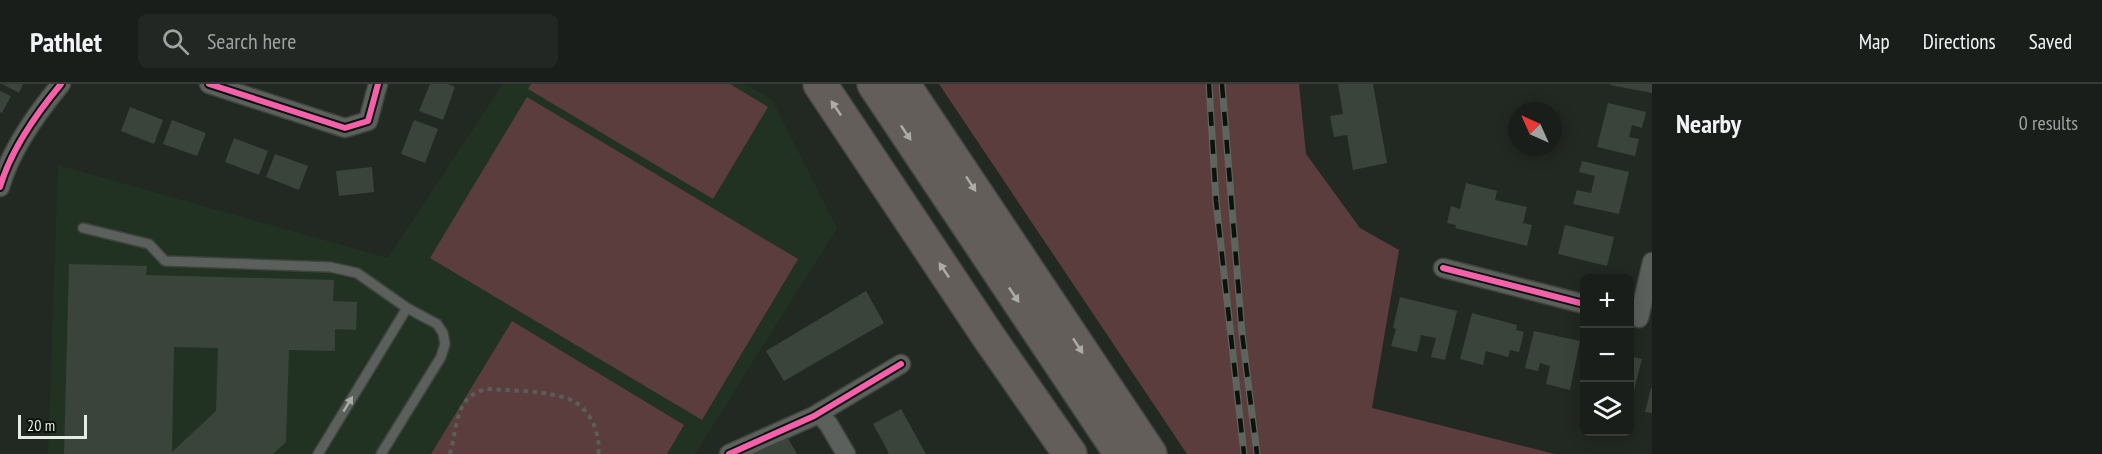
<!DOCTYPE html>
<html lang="en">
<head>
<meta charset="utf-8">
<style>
  :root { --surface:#1a1e1a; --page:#232723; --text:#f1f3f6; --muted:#9fa2a2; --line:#383c39 }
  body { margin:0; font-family:"PT Sans Narrow",sans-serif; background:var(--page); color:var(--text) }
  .controls { position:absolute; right:18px; bottom:18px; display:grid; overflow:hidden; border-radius:9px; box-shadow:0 3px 15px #0003 }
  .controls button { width:54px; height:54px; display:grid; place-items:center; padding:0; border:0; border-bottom:2px solid var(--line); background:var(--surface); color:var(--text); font:30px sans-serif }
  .compass { position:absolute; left:1508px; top:18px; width:54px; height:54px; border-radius:50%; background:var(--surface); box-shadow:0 3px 15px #0003; rotate:315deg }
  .scale { position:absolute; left:18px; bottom:15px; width:69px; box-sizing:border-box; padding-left:6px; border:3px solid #e5ece4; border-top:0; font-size:16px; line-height:21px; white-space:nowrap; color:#e5ece4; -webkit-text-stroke:4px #0c120c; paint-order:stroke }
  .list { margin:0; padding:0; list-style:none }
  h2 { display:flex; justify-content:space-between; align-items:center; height:78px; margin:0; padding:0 24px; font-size:26px }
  h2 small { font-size:20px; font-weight:400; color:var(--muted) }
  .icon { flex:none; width:33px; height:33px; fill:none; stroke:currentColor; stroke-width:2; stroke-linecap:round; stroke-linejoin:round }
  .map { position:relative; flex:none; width:1652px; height:370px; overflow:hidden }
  header { display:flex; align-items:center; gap:36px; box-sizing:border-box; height:84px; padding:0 30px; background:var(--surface); border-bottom:2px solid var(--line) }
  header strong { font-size:28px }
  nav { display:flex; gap:33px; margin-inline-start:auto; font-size:21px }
  .search { width:420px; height:54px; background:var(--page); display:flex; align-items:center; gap:15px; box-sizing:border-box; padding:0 21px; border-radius:9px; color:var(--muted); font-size:22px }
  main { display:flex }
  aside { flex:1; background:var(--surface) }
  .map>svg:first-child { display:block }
  .built { fill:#223222 }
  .green { fill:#5b3d3d }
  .building { fill:#3b443b; fill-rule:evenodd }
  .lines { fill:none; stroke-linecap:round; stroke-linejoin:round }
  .service-casing { stroke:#3f443f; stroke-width:12 }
  .minor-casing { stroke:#3f443f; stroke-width:21 }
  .motorway-casing { stroke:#3f443f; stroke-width:36 }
  .path { stroke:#595e58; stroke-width:4; stroke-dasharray:4.5 4.5; stroke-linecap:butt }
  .service { stroke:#5c605c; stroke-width:9 }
  .minor { stroke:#5c605c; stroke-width:18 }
  .motorway { stroke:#645e5a; stroke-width:33 }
  .rail-casing { stroke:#5e645e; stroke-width:7 }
  .rail { stroke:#0c120c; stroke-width:4.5; stroke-dasharray:14; stroke-linecap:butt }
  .cycleway-casing { stroke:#0c120c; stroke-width:10 }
  .cycleway { stroke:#f560ab; stroke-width:6 }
  .oneway { fill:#abaca6 }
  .oneway2 { fill:#a7ada7 }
</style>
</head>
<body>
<header>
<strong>Pathlet</strong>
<div class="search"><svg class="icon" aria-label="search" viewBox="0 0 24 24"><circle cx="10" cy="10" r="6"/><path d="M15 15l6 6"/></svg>Search here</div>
<nav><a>Map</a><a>Directions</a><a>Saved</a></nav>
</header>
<main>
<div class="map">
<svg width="1652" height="370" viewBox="0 0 1652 370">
  <rect width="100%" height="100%" fill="#222822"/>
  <polygon class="built" points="503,0 745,0 772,16 837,144 695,370 48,370 58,81 388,174"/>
  <g class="green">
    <polygon points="531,0 730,0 768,23 713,115 528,5"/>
    <polygon points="939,0 1299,0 1306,70 1360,144 1399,166 1372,324 1555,370 1187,370"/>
    <polygon points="527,13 798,175 702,336 430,174"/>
    <polygon points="512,237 684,341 667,370 431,370"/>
  </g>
  <g class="building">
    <polygon points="2,0 23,0 19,9"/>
    <polygon points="430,0 448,0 455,3 443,36 419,27"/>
    <polygon points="1338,0 1373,0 1387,79 1353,86 1347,51 1334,53 1330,32 1343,30"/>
    <polygon points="1610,0 1652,0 1652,9 1610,1"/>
    <polygon points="0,7 11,12 2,29 0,28"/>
    <polygon points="1608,19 1646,28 1642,44 1632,41 1629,53 1639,55 1635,72 1597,63"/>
    <polygon points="130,23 163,36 154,60 121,47"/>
    <polygon points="172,36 206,49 197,72 163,60"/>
    <polygon points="414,36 438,45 425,79 401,70"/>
    <polygon points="234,54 268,67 259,91 225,78"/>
    <polygon points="275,70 308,82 299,106 266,93"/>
    <polygon points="1582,77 1629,88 1619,130 1573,120 1577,106 1591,109 1595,92 1579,88"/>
    <polygon points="372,83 374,108 339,112 336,87"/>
    <polygon points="1466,99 1497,107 1495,116 1527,123 1523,139 1532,141 1527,162 1455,144 1456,141 1447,139 1451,122 1460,125"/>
    <polygon points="1565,141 1614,153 1607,182 1558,170"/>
    <path d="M69,180L147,182L146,191L334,196L333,217L357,218L356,246L335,245V267L289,266L286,358L273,370H64ZM174,263L218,264L216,327L172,368Z"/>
    <polygon points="866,207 884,239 784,297 766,267"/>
    <polygon points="1400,213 1457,227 1445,276 1431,273 1436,254 1421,251 1417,268 1391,262 1396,245 1393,244"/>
    <polygon points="1472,229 1517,241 1516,246 1524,248 1519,268 1510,266 1508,273 1486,267 1483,281 1460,275"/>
    <polygon points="1534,247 1580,257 1570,306 1546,300 1550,282 1540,279 1538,287 1525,284"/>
    <polygon points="1630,272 1642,275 1630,322"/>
    <polygon points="1651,304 1652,304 1652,329 1645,328"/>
    <polygon points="901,325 926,370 889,370 883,358 873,340"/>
    <polygon points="785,349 797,370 751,370 750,367"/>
  </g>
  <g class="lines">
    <g class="service-casing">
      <g id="service">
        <polyline points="83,144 149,160 165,177 330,183 357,189 407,224 437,240 443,249 445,260 441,273 381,370"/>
        <polyline points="318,370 407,224"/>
      </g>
    </g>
    <g class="minor-casing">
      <g id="minor">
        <polyline points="209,0 345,44 368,37 378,0"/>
        <path d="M0,103C11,65 36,30 61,0"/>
        <polyline points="1443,184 1584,220"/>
        <polyline points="1639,234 1652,178"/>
        <polyline points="819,329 829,341 846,370"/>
        <polyline points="729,370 814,332 901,280"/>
      </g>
    </g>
    <g class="motorway-casing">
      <g id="motorway">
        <polyline points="820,0 988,252 1070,370"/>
        <polyline points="874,0 1121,370"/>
        <polyline points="903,0 1150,370"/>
      </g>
    </g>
    <path class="path" d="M450,370C457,344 455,311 487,305C512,307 553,306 575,318C585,324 593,336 596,347C598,355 600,362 598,370"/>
    <use href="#service" class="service"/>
    <use href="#minor" class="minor"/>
    <use href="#motorway" class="motorway"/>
    <g class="rail-casing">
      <g id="rail">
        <polyline points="1209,0 1216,117 1244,370"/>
        <polyline points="1222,0 1242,249 1257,370"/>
      </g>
    </g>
    <use href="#rail" class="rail"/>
    <g class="cycleway-casing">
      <g id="cycleway">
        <polyline points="209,0 345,44 368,37 378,0"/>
        <path d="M0,103C11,65 36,30 61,0"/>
        <polyline points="1443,184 1584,220"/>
        <polyline points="729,370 814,332 901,280"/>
      </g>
    </g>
    <use href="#cycleway" class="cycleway"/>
  </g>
  <defs><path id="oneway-solid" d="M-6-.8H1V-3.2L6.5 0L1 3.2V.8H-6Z" transform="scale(1.5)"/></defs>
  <g class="oneway">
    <use href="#oneway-solid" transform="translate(836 24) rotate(-124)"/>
    <use href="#oneway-solid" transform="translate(906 49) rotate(56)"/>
    <use href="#oneway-solid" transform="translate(971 100) rotate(57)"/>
    <use href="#oneway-solid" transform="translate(944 186) rotate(-124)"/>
    <use href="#oneway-solid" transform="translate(1014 211) rotate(56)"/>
    <use href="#oneway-solid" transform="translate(1078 262) rotate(57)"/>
  </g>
  <use class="oneway2" href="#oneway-solid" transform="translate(348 320) rotate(-59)"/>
</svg>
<div class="controls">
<button>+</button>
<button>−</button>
<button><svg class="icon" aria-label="layers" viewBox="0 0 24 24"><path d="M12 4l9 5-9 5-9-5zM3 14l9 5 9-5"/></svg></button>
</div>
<svg class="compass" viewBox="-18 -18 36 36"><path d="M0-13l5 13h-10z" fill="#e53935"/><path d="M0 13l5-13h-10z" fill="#9fa2a2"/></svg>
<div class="scale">20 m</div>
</div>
<aside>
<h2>Nearby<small>0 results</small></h2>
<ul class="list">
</ul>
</aside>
</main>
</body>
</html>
